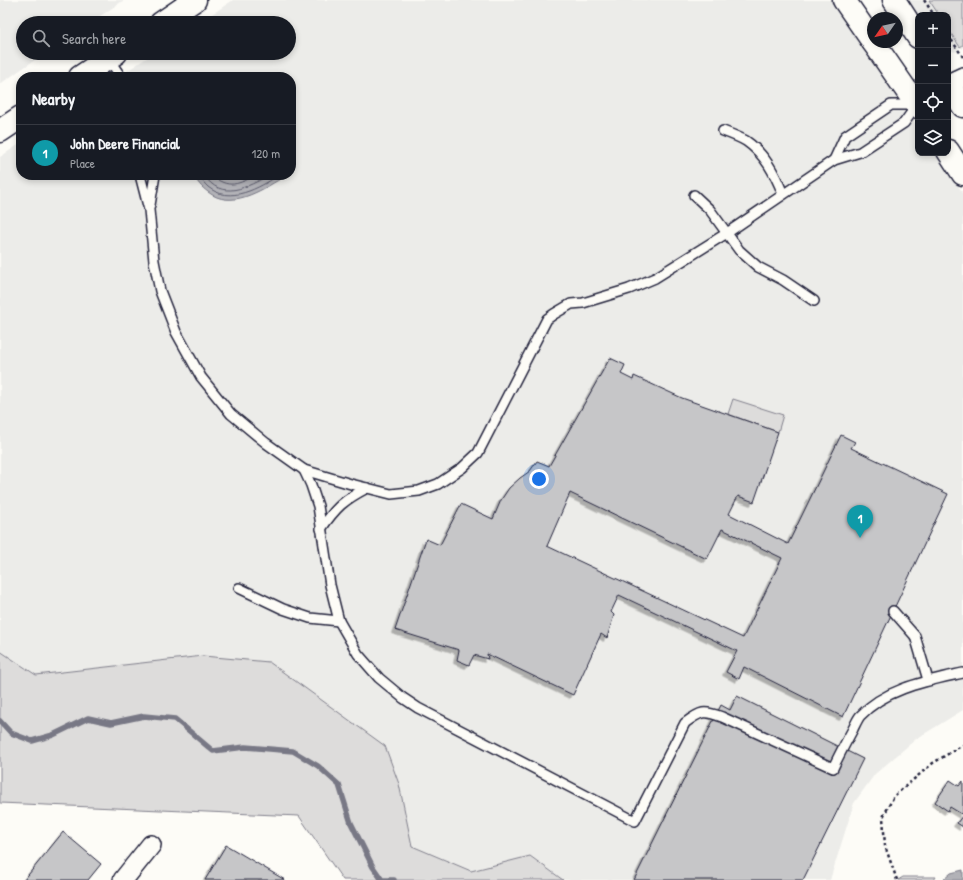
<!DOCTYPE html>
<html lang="en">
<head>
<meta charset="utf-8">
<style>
  :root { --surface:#171b24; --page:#242831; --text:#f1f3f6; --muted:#9ea1a6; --line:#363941; --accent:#0b8043 }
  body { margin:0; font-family:"Patrick Hand",sans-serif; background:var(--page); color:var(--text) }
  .controls { position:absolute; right:12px; top:12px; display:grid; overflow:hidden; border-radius:8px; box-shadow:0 2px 6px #0003 }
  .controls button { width:36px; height:36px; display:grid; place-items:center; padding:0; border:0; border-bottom:1px solid var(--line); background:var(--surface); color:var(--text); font:20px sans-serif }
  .compass { position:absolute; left:867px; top:12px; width:36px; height:36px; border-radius:50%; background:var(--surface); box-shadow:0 2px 6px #0003; rotate:236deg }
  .you { position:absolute; left:539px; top:479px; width:14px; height:14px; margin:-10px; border:3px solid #fff; border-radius:50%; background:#1a73e8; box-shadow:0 0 0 6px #1a73e833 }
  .badge { display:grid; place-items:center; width:26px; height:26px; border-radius:50%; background:var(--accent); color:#fff; font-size:13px; font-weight:700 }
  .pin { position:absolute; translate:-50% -33px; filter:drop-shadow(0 1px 2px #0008) }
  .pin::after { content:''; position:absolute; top:21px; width:14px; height:12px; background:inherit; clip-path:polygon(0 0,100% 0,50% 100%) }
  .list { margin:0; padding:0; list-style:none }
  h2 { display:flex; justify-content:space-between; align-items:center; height:52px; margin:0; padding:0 16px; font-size:17px }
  h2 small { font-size:13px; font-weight:400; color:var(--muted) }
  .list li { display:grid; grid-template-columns:26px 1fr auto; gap:12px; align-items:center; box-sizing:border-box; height:56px; padding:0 16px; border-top:1px solid var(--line) }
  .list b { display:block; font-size:15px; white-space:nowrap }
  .list p { margin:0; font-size:13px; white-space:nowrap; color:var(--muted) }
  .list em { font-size:13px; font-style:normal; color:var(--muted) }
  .icon { flex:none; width:22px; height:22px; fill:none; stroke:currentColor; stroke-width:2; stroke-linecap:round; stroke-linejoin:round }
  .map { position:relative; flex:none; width:963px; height:880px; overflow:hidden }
  .search { position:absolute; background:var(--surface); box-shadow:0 2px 6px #0003; left:16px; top:16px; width:280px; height:44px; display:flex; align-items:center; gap:10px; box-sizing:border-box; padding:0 14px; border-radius:22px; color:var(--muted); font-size:15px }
  .panel { position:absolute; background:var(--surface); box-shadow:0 2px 6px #0003; left:16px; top:72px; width:280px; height:108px; border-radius:16px }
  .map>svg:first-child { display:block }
  .built { fill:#ecece9 }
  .green { fill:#dddcdb; stroke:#807f8b }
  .water { fill:#b2b2b7; stroke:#787885 }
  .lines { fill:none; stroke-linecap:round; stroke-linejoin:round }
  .shore { stroke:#5c5c6d; stroke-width:1 }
  .stream { stroke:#787885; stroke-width:5.5 }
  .building { fill:#c6c6c8; stroke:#22223b; fill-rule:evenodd; filter:url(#shadow) }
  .service-casing { stroke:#22223b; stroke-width:12 }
  .minor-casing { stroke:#22223b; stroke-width:22 }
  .tertiary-casing { stroke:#22223b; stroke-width:25 }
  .secondary-casing { stroke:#22223b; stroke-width:25 }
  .path { stroke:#22223b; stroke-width:2.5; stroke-dasharray:3 3; stroke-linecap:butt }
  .service { stroke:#fdfcf7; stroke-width:9 }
  .minor { stroke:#fdfcf7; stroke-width:19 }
  .tertiary { stroke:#fdfcf7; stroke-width:22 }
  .secondary { stroke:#fdfcf7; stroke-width:22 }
</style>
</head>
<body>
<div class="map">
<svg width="963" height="880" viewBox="0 0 963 880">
  <defs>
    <filter id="shadow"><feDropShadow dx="-3.5" dy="3.5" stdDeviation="0" flood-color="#0004"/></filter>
  </defs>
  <rect width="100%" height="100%" fill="#fdfcf7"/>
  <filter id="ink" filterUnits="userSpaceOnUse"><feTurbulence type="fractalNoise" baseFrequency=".025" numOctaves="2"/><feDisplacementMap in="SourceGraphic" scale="8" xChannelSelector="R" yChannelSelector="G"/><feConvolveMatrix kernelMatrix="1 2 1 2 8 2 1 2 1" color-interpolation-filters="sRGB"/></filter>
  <g filter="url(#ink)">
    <g class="built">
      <polygon points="0,0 124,0 90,23 23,23 23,53 45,53 0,84"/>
      <polygon points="233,0 831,0 918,127 918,153 936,153 963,193 963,710 916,739 875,774 854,803 830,880 563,880 530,856 471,871 411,846 399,784 203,656 36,675 0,651 0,157 21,143 21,175 291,175 291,77 118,77 154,53 289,53 289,23 199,23"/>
      <polygon points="904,0 963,0 963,49 960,47 955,52 948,49 948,15 918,15 918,20"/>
    </g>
    <g class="green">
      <polygon points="929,0 963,0 963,45 960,47 948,29 948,15 939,15"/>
      <polygon points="733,399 783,415 778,432 728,414"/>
      <polygon points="0,651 36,675 203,656 269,662 385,746 399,784 412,846 471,871 530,856 563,880 343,880 299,816 0,803"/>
      <polygon points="903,877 936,877 934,880 898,880"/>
    </g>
    <g class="water">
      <path d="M194,175H283L282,178C260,191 231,210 208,192C201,187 197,182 194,175Z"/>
      <polygon points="963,870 963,880 943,880 951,873"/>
    </g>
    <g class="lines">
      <g class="shore">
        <path d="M199,175C201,180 204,183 208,187C230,205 259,188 279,175"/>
        <path d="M204,175C221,202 248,187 269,175"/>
        <path d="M211,175C229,190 238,184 257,175"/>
      </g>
      <polyline class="stream" points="0,721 11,733 32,741 53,735 88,718 111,723 144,716 175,719 213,751 245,747 293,751 318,766 339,785 351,823 373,867 382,880 394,880"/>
    </g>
    <g class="building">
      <path d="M610,358L625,365L621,374L633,380L634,376L682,398L778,432L754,502L738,496L729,514L788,544L841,435L855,442L851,448L948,494L843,717L744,667L739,679L726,672L737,651L619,595L611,612L614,615L607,638L601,634L573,695L487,654L488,659L474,655L469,665L457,660L459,650L395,630L426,539L440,545L461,504L493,519L501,500L509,488L520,478L530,471L537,461L549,466ZM570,493L707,559L722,529L782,558L743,638L547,546Z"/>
      <polygon points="737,696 863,759 803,880 634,880 721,705 730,710"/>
      <polygon points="950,780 959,786 963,781 963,827 957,823 963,815 950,807 948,811 935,802"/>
      <polygon points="63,832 101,864 88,880 24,880"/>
      <polygon points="226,845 285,880 205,880"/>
    </g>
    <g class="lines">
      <g class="service-casing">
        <g id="service">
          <polyline points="108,58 121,77"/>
          <path d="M723,131C731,134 739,137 746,141C765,154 775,174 783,194"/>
          <polyline points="834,160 845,136 891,105 914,105"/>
          <polyline points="140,175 149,210 154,261 160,291 176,332 201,377 231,414 266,443 304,470 351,484 391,494 419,491 438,484 462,468 478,453 547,319 554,314 571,304 583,303 629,289 655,278 727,233 834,160 860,152 904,123 917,105"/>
          <polyline points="694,195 710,210 739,250 758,267 783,280 814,301"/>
          <polyline points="150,205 155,175"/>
          <path d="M304,470L311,485L318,506L330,585L339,621L358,654L379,678L403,698L418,708L635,821L685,723C701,711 704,710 722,717L833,768C839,755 846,742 853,729C855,725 857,720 860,716C886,688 927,681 963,673"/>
          <path d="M321,529C336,507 344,500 367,488"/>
          <polyline points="239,588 283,609 310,618 339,621"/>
          <polyline points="893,611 915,636 928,680"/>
        </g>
      </g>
      <g class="minor-casing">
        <g id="minor">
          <polyline points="948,84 963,77"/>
          <polyline points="123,880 151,845"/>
        </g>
      </g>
      <g class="tertiary-casing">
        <g id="tertiary">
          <polyline points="844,0 873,42"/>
          <polyline points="894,0 918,37"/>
          <polyline points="873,42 918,107"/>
          <polyline points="948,84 963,106"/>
          <polyline points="948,151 963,174"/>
        </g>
      </g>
      <g class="secondary-casing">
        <g id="secondary">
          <polyline points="161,23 195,0"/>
          <polyline points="80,77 116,53"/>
          <polyline points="0,131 21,117"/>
        </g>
      </g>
      <g class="path">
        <polyline points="924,0 934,15"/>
        <polyline points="948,35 963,57"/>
        <polyline points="897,880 885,846 883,817 894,796 933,763 963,745"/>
      </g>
      <use href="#service" class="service"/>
      <use href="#minor" class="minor"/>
      <use href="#tertiary" class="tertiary"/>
      <use href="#secondary" class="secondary"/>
    </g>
  </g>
</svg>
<div class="controls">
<button>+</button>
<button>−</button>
<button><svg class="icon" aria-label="locate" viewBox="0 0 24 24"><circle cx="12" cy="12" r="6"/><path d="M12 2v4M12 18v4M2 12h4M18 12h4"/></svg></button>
<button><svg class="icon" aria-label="layers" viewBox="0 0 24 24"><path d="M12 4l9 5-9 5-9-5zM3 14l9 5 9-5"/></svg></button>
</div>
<svg class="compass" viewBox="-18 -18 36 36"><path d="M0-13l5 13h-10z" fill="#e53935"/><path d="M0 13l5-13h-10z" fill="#9ea1a6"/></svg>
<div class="you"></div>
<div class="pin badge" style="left:860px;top:538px;background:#0f9aa8">1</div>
<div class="search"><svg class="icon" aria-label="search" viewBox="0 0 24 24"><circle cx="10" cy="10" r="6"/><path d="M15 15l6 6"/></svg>Search here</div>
<section class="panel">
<h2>Nearby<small></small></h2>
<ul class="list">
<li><span class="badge" style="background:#0f9aa8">1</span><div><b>John Deere Financial</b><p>Place</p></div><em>120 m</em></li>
</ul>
</section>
</div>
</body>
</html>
